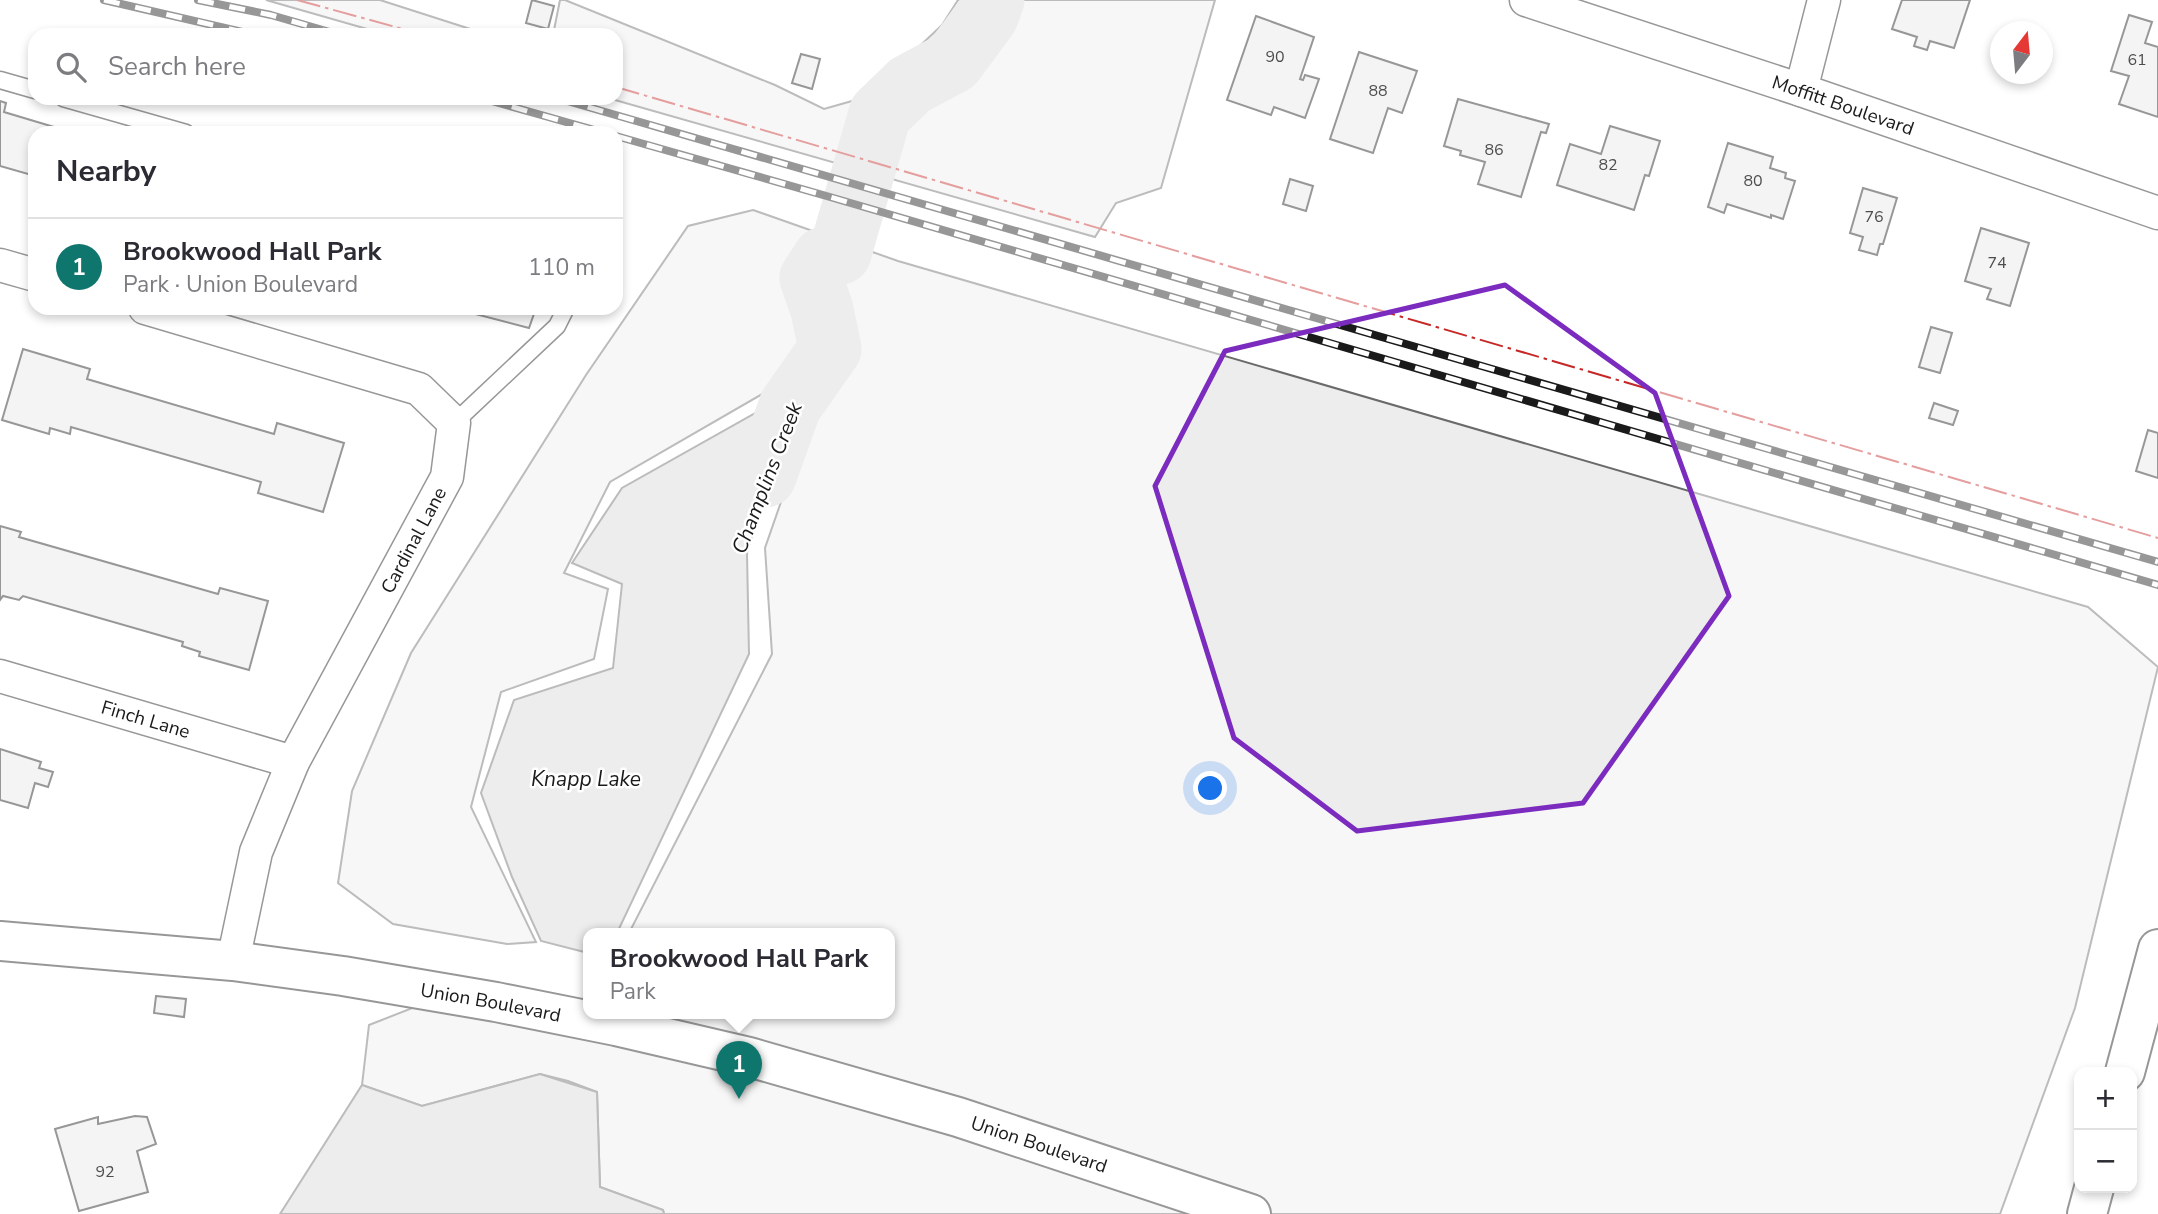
<!DOCTYPE html>
<html lang="en">
<head>
<meta charset="utf-8">
<style>
  :root { --surface:#fff; --page:#f7f7f7; --text:#2b2b33; --muted:#7c7c81; --line:#e1e1e2; --accent:#0f766e }
  body { margin:0; font-family:"Nunito Sans",sans-serif; background:var(--page); color:var(--text) }
  .controls { position:absolute; right:21px; bottom:21px; display:grid; overflow:hidden; border-radius:14px; box-shadow:0 4px 10px #0003 }
  .controls button { width:63px; height:63px; display:grid; place-items:center; padding:0; border:0; border-bottom:2px solid var(--line); background:var(--surface); color:var(--text); font:35px sans-serif }
  .compass { position:absolute; left:1990px; top:21px; width:63px; height:63px; border-radius:50%; background:var(--surface); box-shadow:0 4px 10px #0003; rotate:16deg }
  .you { position:absolute; left:1211px; top:789px; width:24px; height:24px; margin:-18px; border:5px solid #fff; border-radius:50%; background:#1a73e8; box-shadow:0 0 0 10px #1a73e833 }
  .badge { display:grid; place-items:center; width:46px; height:46px; border-radius:50%; background:var(--accent); color:#fff; font-size:23px; font-weight:700 }
  .pin { position:absolute; translate:-50% -58px; filter:drop-shadow(0 2px 4px #0008) }
  .pin::after { content:''; position:absolute; top:37px; width:24px; height:21px; background:inherit; clip-path:polygon(0 0,100% 0,50% 100%) }
  .popup { position:absolute; left:583px; top:928px; width:312px; height:91px; box-sizing:border-box; display:grid; place-content:center; border-radius:14px; background:var(--surface); filter:drop-shadow(0 2px 5px #0005); font-size:23px; white-space:nowrap; color:var(--muted) }
  .popup b { font-size:26px; color:var(--text) }
  .popup::after { content:''; position:absolute; left:50%; top:100%; margin-left:-14px; border:14px solid transparent; border-top-color:var(--surface) }
  .list { margin:0; padding:0; list-style:none }
  h2 { display:flex; justify-content:space-between; align-items:center; height:91px; margin:0; padding:0 28px; font-size:30px }
  h2 small { font-size:23px; font-weight:400; color:var(--muted) }
  .list li { display:grid; grid-template-columns:46px 1fr auto; gap:21px; align-items:center; box-sizing:border-box; height:98px; padding:0 28px; border-top:2px solid var(--line) }
  .list b { display:block; font-size:26px; white-space:nowrap }
  .list p { margin:0; font-size:23px; white-space:nowrap; color:var(--muted) }
  .list em { font-size:23px; font-style:normal; color:var(--muted) }
  .icon { flex:none; width:38px; height:38px; fill:none; stroke:currentColor; stroke-width:2; stroke-linecap:round; stroke-linejoin:round }
  .map { position:relative; flex:none; width:2158px; height:1214px; overflow:hidden }
  .search { position:absolute; background:var(--surface); box-shadow:0 4px 10px #0003; left:28px; top:28px; width:595px; height:77px; display:flex; align-items:center; gap:18px; box-sizing:border-box; padding:0 24px; border-radius:21px; color:var(--muted); font-size:26px }
  .panel { position:absolute; background:var(--surface); box-shadow:0 4px 10px #0003; left:28px; top:126px; width:595px; height:189px; border-radius:21px }
  .map>svg:first-child { display:block }
  .green { fill:#ededed; stroke:#6a6a6a; stroke-width:2 }
  .water { fill:#d7d7d7; stroke:#6a6a6a; stroke-width:2 }
  .lines { fill:none; stroke-linecap:round; stroke-linejoin:round }
  .river { stroke:#d7d7d7; stroke-width:63 }
  .building { fill:#e6e6e6; stroke:#1a1a1a; stroke-width:2 }
  .lane-casing { stroke:#1a1a1a; stroke-width:19 }
  .street-casing { stroke:#1a1a1a; stroke-width:35 }
  .secondary-casing { stroke:#1a1a1a; stroke-width:42 }
  .lane { stroke:#fff; stroke-width:16 }
  .street { stroke:#fff; stroke-width:32 }
  .secondary { stroke:#fff; stroke-width:38 }
  .rail-casing { stroke:#1a1a1a; stroke-width:8 }
  .rail { stroke:#fff; stroke-width:5; stroke-dasharray:16; stroke-linecap:butt }
  .power { stroke:#c62828; stroke-width:2; stroke-dasharray:24 5 3.5 5; stroke-linecap:butt }
  .marked { fill:none; stroke:#7b2cbf; stroke-width:5; stroke-linejoin:round }
  .labels { text-anchor:middle; stroke-width:5; stroke-linejoin:round; paint-order:stroke }
  .number-label { font-size:16px; fill:#4d4d4d }
  .street-label { font-size:19px; fill:#1a1a1a; stroke:#fff }
  .water-label { font-size:21px; font-style:italic; fill:#1a1a1a; stroke:#fff }
</style>
</head>
<body>
<div class="map">
<svg width="2158" height="1214" viewBox="0 0 2158 1214">
  <rect width="100%" height="100%" fill="#fff"/>
  <g class="green">
    <polygon points="266,0 380,0 489,35 388,35"/>
    <polygon points="560,0 565,0 775,85 824,109 866,97 942,25 958,0 1215,0 1161,188 1116,203 1095,237 608,98 616,98 616,35 553,35"/>
    <polygon points="753,210 898,261 2088,607 2158,667 2075,1008 2000,1214 664,1214 663,1210 600,1187 597,1092 568,1081 540,1074 422,1106 362,1085 369,1025 448,994 613,1013 890,1013 890,933 629,933 772,654 765,548 816,401 783,382 610,482 564,573 608,589 594,659 501,692 471,807 536,942 507,944 393,924 338,883 352,791 411,653 586,375 688,226"/>
  </g>
  <g class="water">
    <polygon points="800,388 747,553 749,654 617,933 588,933 588,953 541,941 512,877 481,793 514,700 613,668 622,584 572,563 622,488"/>
    <polygon points="540,1074 597,1092 600,1187 663,1210 664,1214 280,1214 362,1085 422,1106"/>
  </g>
  <g class="lines">
    <polyline class="river" points="765,476 790,406 830,349 822,310 811,278 824,258 840,253 880,114 910,85 953,62 987,16 993,0"/>
  </g>
  <g class="building">
    <polygon points="532,0 554,6 548,29 526,23"/>
    <polygon points="1902,0 1970,0 1954,48 1930,41 1927,50 1914,46 1917,37 1892,29"/>
    <polygon points="2129,15 2152,22 2145,43 2158,47 2158,117 2119,104 2129,76 2111,71"/>
    <polygon points="1256,16 1314,37 1300,79 1303,80 1305,75 1319,79 1305,118 1274,107 1271,115 1227,100"/>
    <polygon points="1359,52 1417,71 1402,113 1388,108 1373,153 1330,139"/>
    <polygon points="801,54 820,59 812,89 792,83"/>
    <polygon points="1458,99 1549,124 1546,133 1541,132 1521,197 1478,184 1485,162 1460,155 1461,151 1444,146"/>
    <polygon points="0,101 6,103 4,112 74,133 35,133 35,176 0,166"/>
    <polygon points="1610,126 1660,141 1649,176 1645,175 1634,210 1557,185 1570,144 1601,154"/>
    <polygon points="1728,143 1773,157 1770,168 1786,173 1785,178 1795,181 1783,219 1771,215 1771,218 1727,204 1724,213 1708,207"/>
    <polygon points="1290,179 1313,186 1306,211 1283,204"/>
    <polygon points="1863,188 1897,198 1883,244 1880,244 1877,255 1859,250 1863,237 1850,233"/>
    <polygon points="1981,228 2029,243 2010,306 1987,299 1991,289 1965,281"/>
    <polygon points="465,308 536,308 529,328 464,311"/>
    <polygon points="1931,327 1952,333 1940,373 1919,367"/>
    <polygon points="23,349 90,369 87,379 274,434 277,423 344,443 323,512 258,493 261,482 71,427 70,434 50,428 49,434 2,420"/>
    <polygon points="1934,403 1958,411 1953,425 1929,418"/>
    <polygon points="2148,430 2158,433 2158,478 2136,471"/>
    <polygon points="0,526 21,532 19,537 218,594 220,588 268,601 249,670 199,656 200,652 182,646 183,642 23,596 19,600 3,596 0,600"/>
    <polygon points="0,749 41,762 39,768 53,772 48,787 35,783 28,808 0,800"/>
    <polygon points="156,996 186,999 184,1017 154,1013"/>
    <polygon points="135,1116 147,1117 156,1144 137,1151 148,1192 79,1211 55,1129 98,1117 98,1124"/>
  </g>
  <g class="lines">
    <g class="lane-casing">
      <g id="lane">
        <polyline points="0,80 35,90"/>
        <polyline points="63,98 186,133"/>
        <polyline points="454,423 557,326 566,308"/>
      </g>
    </g>
    <g class="street-casing">
      <g id="street">
        <path id="s1" d="M1526,0L1801,90L2158,213"/>
        <polyline points="1801,90 1824,0"/>
        <polyline points="0,265 35,275"/>
        <polyline points="145,308 419,389 454,423 447,477 293,762 256,852 233,961"/>
        <path id="s2" d="M0,676L293,762"/>
      </g>
    </g>
    <g class="secondary-casing">
      <g id="secondary">
        <path id="s3" d="M0,941L233,961L343,976L496,1002L616,1026L749,1057L958,1117L1251,1214"/>
        <polyline points="2125,1072 2158,949"/>
        <polyline points="2087,1214 2094,1188"/>
      </g>
    </g>
    <use href="#lane" class="lane"/>
    <use href="#street" class="street"/>
    <use href="#secondary" class="secondary"/>
    <g class="rail-casing">
      <g id="rail">
        <polyline points="104,0 256,35"/>
        <polyline points="198,0 271,15 340,35"/>
        <polyline points="481,98 605,133"/>
        <polyline points="557,98 2158,562"/>
        <polyline points="616,136 830,197 2158,585"/>
      </g>
    </g>
    <use href="#rail" class="rail"/>
    <g class="power">
      <polyline points="297,0 425,35"/>
      <polyline points="616,87 2158,538"/>
    </g>
  </g>
  <path d="M0 0H2158V1214H0ZM1505,285L1655,393L1729,596L1583,803L1357,831L1234,738L1155,486L1225,351Z" fill="#fff" fill-opacity=".55" fill-rule="evenodd"/>
  <path class="marked" d="M1505,285L1655,393L1729,596L1583,803L1357,831L1234,738L1155,486L1225,351Z"/>
  <g class="labels">
    <g class="number-label">
      <text x="1275" y="62">90</text>
      <text x="2137" y="65">61</text>
      <text x="1378" y="96">88</text>
      <text x="1494" y="155">86</text>
      <text x="1608" y="170">82</text>
      <text x="1753" y="186">80</text>
      <text x="1874" y="222">76</text>
      <text x="1997" y="268">74</text>
      <text x="105" y="1177">92</text>
    </g>
    <g class="street-label">
      <text dy="7" stroke="none"><textPath href="#s1" startOffset="334">Moffitt Boulevard</textPath></text>
      <text transform="translate(413 540) rotate(-62)" y="7">Cardinal Lane</text>
      <text dy="7" stroke="none"><textPath href="#s2" startOffset="152">Finch Lane</textPath></text>
      <text dy="7" stroke="none"><textPath href="#s3" startOffset="495">Union Boulevard</textPath></text>
      <text dy="7" stroke="none"><textPath href="#s3" startOffset="1062">Union Boulevard</textPath></text>
    </g>
    <g class="water-label">
      <text transform="translate(767 478) rotate(-69)" y="7">Champlins Creek</text>
      <text x="586" y="786">Knapp Lake</text>
    </g>
  </g>
</svg>
<div class="controls">
<button>+</button>
<button>−</button>
</div>
<svg class="compass" viewBox="-18 -18 36 36"><path d="M0-13l5 13h-10z" fill="#e53935"/><path d="M0 13l5-13h-10z" fill="#7c7c81"/></svg>
<div class="you"></div>
<div class="pin badge" style="left:739px;top:1099px">1</div>
<div class="popup"><b>Brookwood Hall Park</b>Park</div>
<div class="search"><svg class="icon" aria-label="search" viewBox="0 0 24 24"><circle cx="10" cy="10" r="6"/><path d="M15 15l6 6"/></svg>Search here</div>
<section class="panel">
<h2>Nearby<small></small></h2>
<ul class="list">
<li><span class="badge">1</span><div><b>Brookwood Hall Park</b><p>Park · Union Boulevard</p></div><em>110 m</em></li>
</ul>
</section>
</div>
</body>
</html>
